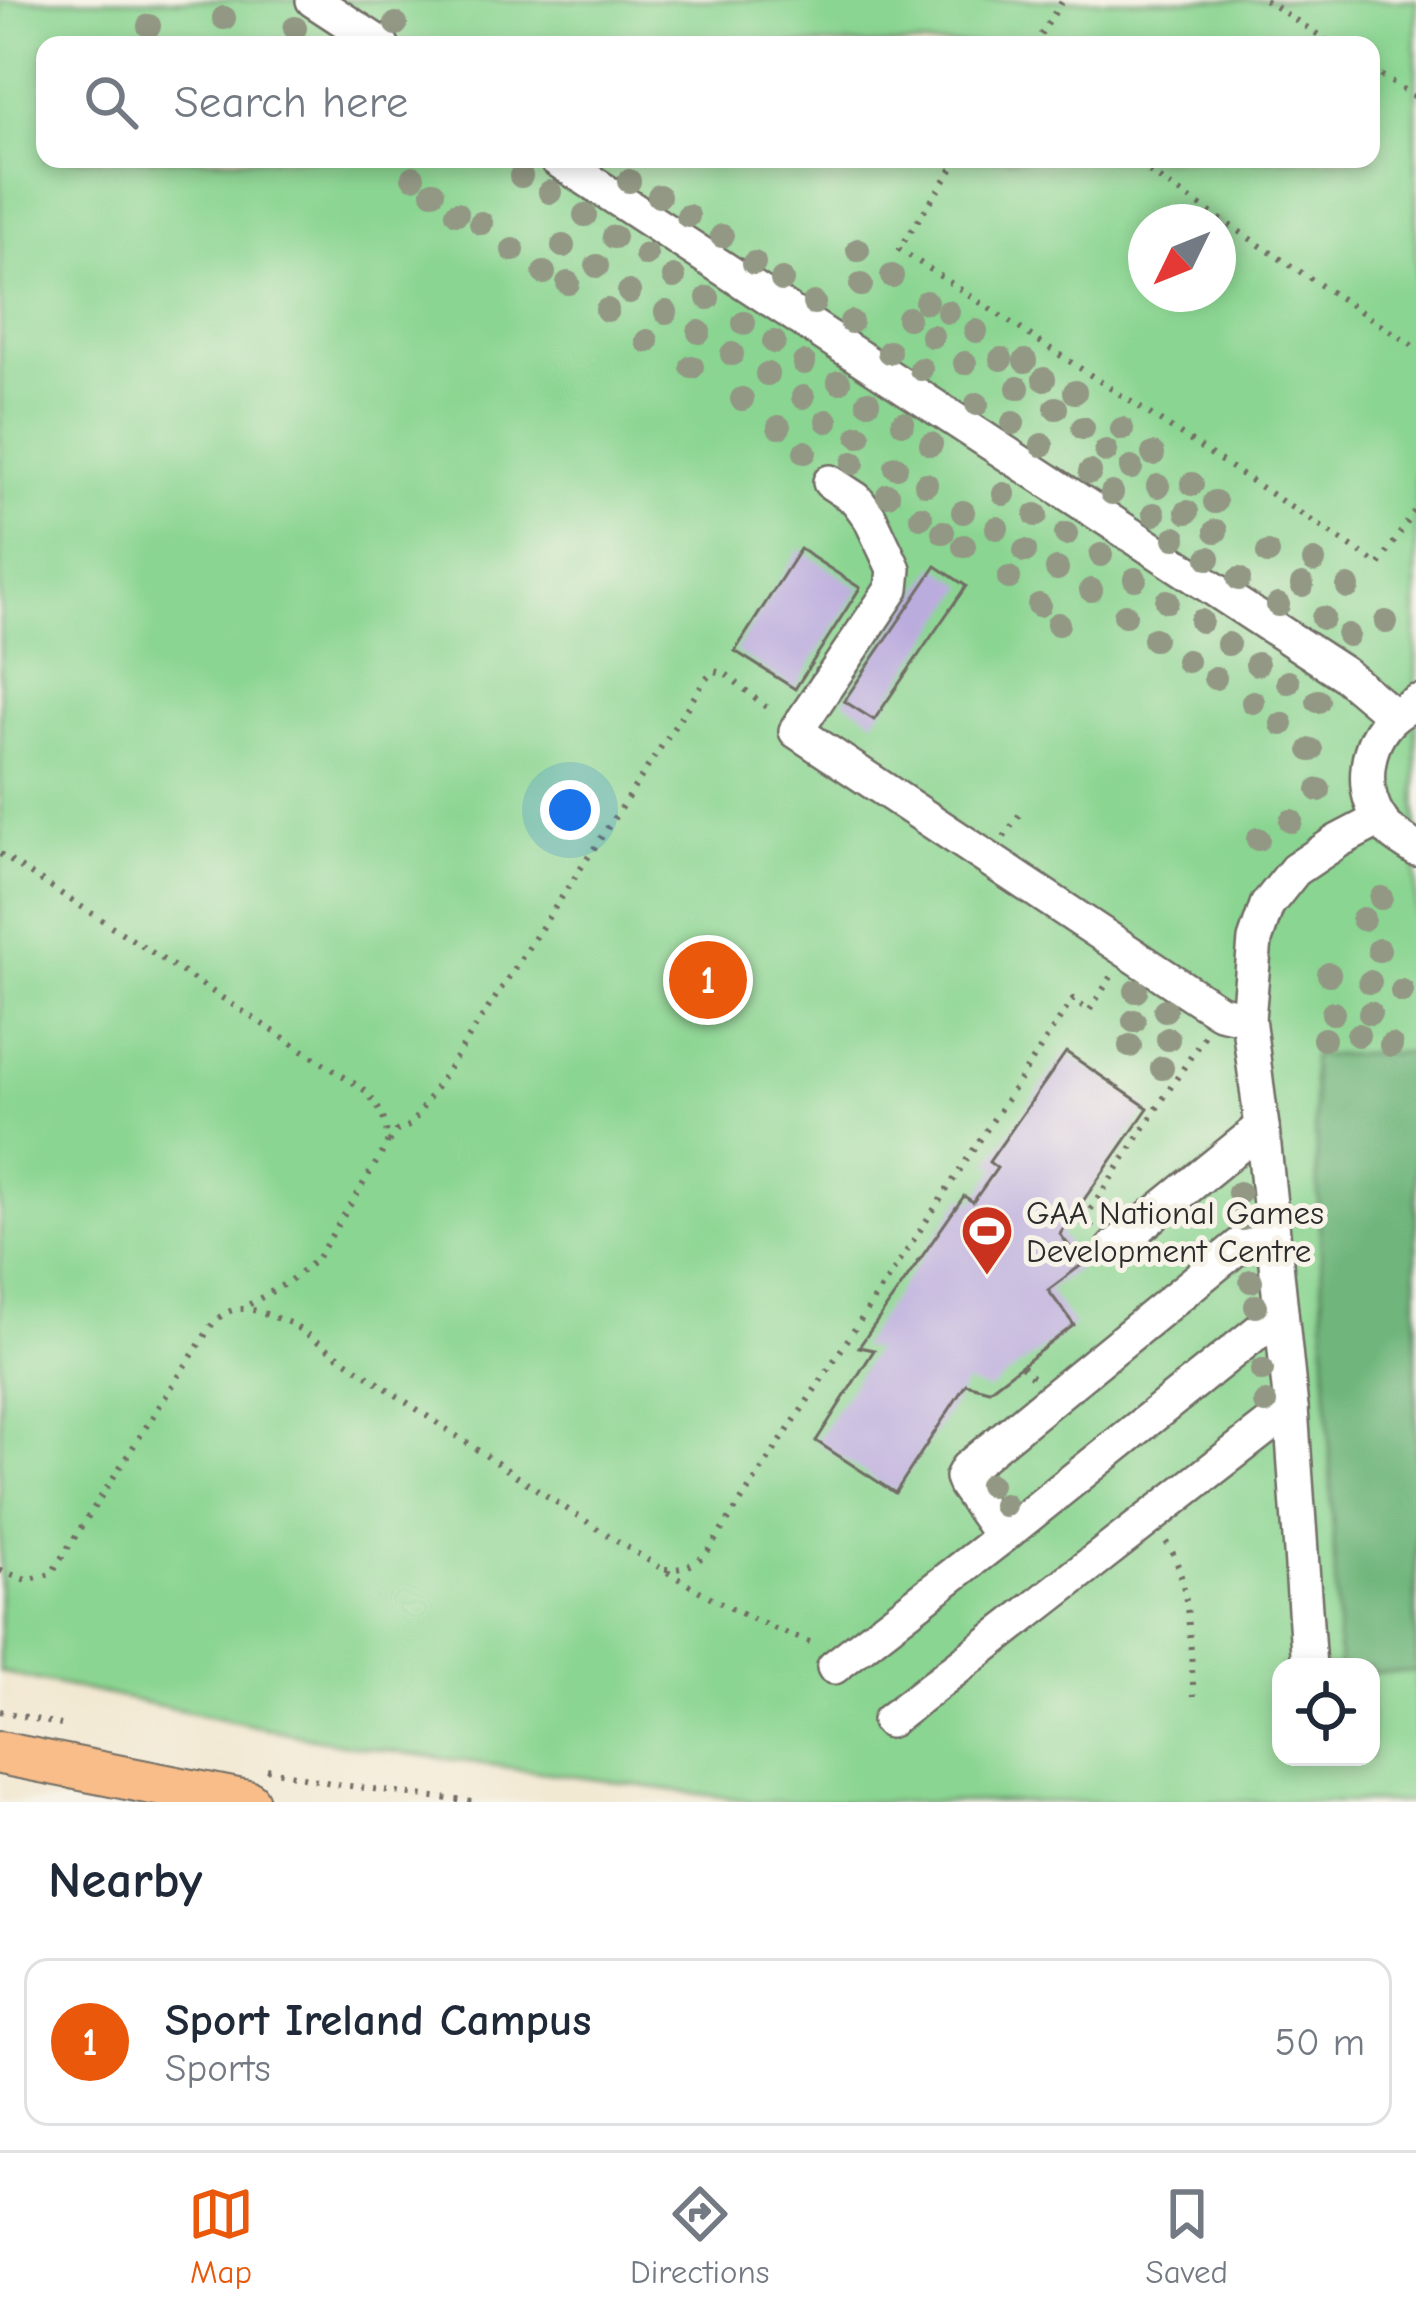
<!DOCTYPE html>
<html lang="en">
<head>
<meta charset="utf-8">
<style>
  :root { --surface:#fff; --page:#f6f6f7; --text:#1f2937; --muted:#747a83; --line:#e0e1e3; --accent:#ea580c }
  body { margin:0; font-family:"Comic Neue",sans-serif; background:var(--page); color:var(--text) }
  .controls { position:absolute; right:36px; bottom:36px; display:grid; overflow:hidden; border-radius:24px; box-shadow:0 6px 18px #0003 }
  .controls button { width:108px; height:108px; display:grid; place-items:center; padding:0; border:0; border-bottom:3px solid var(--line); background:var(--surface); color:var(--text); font:60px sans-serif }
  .compass { position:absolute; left:1128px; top:204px; width:108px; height:108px; border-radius:50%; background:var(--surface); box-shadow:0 6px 18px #0003; rotate:227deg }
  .you { position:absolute; left:570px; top:810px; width:42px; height:42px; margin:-30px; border:9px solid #fff; border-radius:50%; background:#1a73e8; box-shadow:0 0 0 18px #1a73e833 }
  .badge { display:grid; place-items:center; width:78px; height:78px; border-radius:50%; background:var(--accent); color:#fff; font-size:39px; font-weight:700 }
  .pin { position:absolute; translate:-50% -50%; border:6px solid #fff; box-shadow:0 3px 12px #0006 }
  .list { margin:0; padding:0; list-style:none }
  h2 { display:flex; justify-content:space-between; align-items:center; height:156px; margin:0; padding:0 48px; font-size:51px }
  h2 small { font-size:39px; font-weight:400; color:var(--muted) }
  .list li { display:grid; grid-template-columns:78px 1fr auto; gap:36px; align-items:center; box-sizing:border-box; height:168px; margin:0 24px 24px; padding:0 24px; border:3px solid var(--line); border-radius:24px }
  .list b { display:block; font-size:45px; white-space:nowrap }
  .list p { margin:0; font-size:39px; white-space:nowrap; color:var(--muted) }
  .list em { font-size:39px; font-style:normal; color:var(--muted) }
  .icon { flex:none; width:66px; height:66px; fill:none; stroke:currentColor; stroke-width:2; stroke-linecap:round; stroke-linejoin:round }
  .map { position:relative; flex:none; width:1416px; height:1802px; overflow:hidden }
  .search { position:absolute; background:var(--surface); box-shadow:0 6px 18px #0003; left:36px; right:36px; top:36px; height:132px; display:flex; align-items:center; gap:30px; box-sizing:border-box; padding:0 42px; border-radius:24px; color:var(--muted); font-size:45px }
  .sheet { height:348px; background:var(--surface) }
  nav { display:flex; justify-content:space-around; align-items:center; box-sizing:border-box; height:168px; border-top:3px solid var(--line); background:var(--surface); font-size:33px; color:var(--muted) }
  nav a { display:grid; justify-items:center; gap:6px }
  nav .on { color:var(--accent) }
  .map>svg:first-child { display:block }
  .green { fill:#8bd592; stroke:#5b805e; stroke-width:3; fill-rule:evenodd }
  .forest { fill:#70b67c; stroke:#4e7054; stroke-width:3 }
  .building { fill:#bbacde }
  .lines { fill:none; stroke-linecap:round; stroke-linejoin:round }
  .minor-casing { stroke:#716d65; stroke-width:38 }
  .major-casing { stroke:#716d65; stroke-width:46 }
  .path { stroke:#716d65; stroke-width:6; stroke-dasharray:3 9; stroke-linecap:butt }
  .minor { stroke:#fff; stroke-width:33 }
  .major { stroke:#f8bd89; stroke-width:42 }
  .tree { fill:#929884 }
  .labels { text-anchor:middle; stroke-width:10; stroke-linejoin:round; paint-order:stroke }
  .poi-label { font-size:33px; fill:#2b2b2b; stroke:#f7f3e8; text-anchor:start }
</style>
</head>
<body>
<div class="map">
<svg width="1416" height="1802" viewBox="0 0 1416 1802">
  <rect width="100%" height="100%" fill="#f7f3e8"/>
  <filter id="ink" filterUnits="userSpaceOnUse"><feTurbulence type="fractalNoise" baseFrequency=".00833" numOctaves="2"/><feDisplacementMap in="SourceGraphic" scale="24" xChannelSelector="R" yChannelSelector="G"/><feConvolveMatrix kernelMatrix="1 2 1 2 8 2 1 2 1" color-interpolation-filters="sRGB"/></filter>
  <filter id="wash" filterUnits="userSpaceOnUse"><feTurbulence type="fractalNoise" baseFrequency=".004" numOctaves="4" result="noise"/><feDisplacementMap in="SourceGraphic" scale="48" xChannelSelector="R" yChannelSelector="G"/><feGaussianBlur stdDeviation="2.7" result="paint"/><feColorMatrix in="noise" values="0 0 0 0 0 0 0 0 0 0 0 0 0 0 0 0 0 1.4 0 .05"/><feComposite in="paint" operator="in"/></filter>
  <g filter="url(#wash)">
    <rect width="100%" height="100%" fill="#f2e8d1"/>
    <path class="green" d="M0,0H1416V1802H758L346,1745L0,1672ZM45,45H1371V159H45ZM1146,222H1218V294H1146ZM1281,1667H1371V1757H1281Z"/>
    <polygon class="forest" points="1416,1052 1416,1671 1371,1673 1371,1667 1339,1667 1312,1056"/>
    <g id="blocks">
      <g class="building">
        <polygon points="800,549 860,588 795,689 735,651"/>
        <polygon points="936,566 966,586 874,720 844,701"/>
        <polygon points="1066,1052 1148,1108 1060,1234 1083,1264 1048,1290 1074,1325 989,1390 966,1384 895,1493 816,1441 874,1350 859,1347 964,1196 973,1202 997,1168 989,1162"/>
      </g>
    </g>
  </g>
  <g filter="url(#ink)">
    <use href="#blocks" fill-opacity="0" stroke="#716d65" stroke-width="3"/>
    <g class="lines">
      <g class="minor-casing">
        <g id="minor">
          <polyline points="313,0 382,45"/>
          <polyline points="556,159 1344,674 1394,716"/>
          <polyline points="830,482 856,499 870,518 894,569 892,589 796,731 1198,998 1220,1012 1248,1018"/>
          <path d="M1416,702C1408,707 1398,712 1392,718C1365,743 1360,787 1379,818C1388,832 1402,840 1416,849"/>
          <polyline points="1114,1247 1262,1127"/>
          <polyline points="1002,1537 965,1485 962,1477 967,1468 1272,1219"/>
          <polyline points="834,1667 1002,1537 1281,1313"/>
          <polyline points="1309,1667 1291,1408 1262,1127 1248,1018 1255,940 1267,905 1295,870 1338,841 1380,819"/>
          <polyline points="889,1721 1291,1408"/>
        </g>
      </g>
      <g class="major-casing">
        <polyline id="major" points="0,1753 248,1802"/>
      </g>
      <g class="path">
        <polyline points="1265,0 1334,45"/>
        <polyline points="1034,45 1063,0"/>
        <polyline points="1371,69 1416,98"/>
        <polyline points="959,159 899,249 1379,565 1416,509"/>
        <polyline points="1129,159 1416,348"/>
        <polyline points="1004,837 1019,815"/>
        <path d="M0,854L366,1091C380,1109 388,1121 387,1145L317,1259L288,1282L245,1307"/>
        <polyline points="389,1142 397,1131 411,1125 706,679 714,671 726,674 772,712"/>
        <polyline points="1093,1229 1085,1218 1205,1035"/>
        <polyline points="1022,1366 1033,1378"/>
        <path d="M1166,1542C1191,1574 1190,1654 1194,1696"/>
        <path d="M665,1569C683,1570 696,1565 708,1551L1073,999L1089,1011L1111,977"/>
        <path d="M0,1570L26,1580L51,1574L213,1323C238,1297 260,1313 290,1323C394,1393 497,1465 603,1532C670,1574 737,1618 813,1643"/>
        <polyline points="0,1711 61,1725"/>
        <polyline points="267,1769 335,1784 472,1802"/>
      </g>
      <use href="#minor" class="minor"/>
      <use href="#major" class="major"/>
    </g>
    <g class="tree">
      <circle cx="224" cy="18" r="12"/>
      <circle cx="396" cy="24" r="12"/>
      <circle cx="149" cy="26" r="12"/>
      <circle cx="295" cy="28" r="12"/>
      <circle cx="521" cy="176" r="12"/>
      <circle cx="413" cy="177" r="12"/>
      <circle cx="629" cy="181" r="12"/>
      <circle cx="433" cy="192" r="12"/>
      <circle cx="550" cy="192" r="12"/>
      <circle cx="659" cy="196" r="12"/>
      <circle cx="457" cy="213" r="12"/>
      <circle cx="585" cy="215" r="12"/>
      <circle cx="688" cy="216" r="12"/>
      <circle cx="481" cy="223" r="12"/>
      <circle cx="722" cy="236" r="12"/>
      <circle cx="614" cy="237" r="12"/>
      <circle cx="563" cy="246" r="12"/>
      <circle cx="513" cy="250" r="12"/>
      <circle cx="858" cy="250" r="12"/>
      <circle cx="646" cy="255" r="12"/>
      <circle cx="754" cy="263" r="12"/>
      <circle cx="597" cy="266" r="12"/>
      <circle cx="544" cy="273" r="12"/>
      <circle cx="892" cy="276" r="12"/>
      <circle cx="674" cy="277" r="12"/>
      <circle cx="782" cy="280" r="12"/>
      <circle cx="568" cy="283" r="12"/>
      <circle cx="861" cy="285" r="12"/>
      <circle cx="629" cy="292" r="12"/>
      <circle cx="708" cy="298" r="12"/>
      <circle cx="926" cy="302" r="12"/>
      <circle cx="814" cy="303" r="12"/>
      <circle cx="607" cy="310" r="12"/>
      <circle cx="666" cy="312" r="12"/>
      <circle cx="948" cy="312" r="12"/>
      <circle cx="908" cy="318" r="12"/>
      <circle cx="851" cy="322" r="12"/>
      <circle cx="744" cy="323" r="12"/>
      <circle cx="976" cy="331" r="12"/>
      <circle cx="699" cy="332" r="12"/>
      <circle cx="932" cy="336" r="12"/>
      <circle cx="647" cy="341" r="12"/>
      <circle cx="774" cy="342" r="12"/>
      <circle cx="889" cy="352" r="12"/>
      <circle cx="732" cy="354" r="12"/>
      <circle cx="1001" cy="359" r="12"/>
      <circle cx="1025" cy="361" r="12"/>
      <circle cx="804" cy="363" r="12"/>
      <circle cx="965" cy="363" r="12"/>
      <circle cx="692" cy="367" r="12"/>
      <circle cx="921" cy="369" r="12"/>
      <circle cx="767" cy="374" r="12"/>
      <circle cx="1044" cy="379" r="12"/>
      <circle cx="839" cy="382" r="12"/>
      <circle cx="1018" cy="388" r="12"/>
      <circle cx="1075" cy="392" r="12"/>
      <circle cx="803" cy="397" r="12"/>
      <circle cx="742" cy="399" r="12"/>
      <circle cx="868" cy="402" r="12"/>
      <circle cx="977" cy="404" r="12"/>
      <circle cx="1056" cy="408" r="12"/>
      <circle cx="827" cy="421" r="12"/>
      <circle cx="903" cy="423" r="12"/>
      <circle cx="1013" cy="423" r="12"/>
      <circle cx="779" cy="427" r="12"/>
      <circle cx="1083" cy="428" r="12"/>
      <circle cx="1122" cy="429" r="12"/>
      <circle cx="859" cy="436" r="12"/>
      <circle cx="931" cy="444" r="12"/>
      <circle cx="1042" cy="445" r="12"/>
      <circle cx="1106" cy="451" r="12"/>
      <circle cx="805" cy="452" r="12"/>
      <circle cx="1153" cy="454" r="12"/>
      <circle cx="853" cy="463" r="12"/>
      <circle cx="896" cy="467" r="12"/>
      <circle cx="1131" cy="468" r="12"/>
      <circle cx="1090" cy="472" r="12"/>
      <circle cx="926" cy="484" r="12"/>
      <circle cx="1192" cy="484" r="12"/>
      <circle cx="1158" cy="486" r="12"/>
      <circle cx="1112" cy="493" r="12"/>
      <circle cx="1004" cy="494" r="12"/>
      <circle cx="888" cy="495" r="12"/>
      <circle cx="1215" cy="502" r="12"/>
      <circle cx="963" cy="512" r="12"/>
      <circle cx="1187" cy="512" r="12"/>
      <circle cx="1154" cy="514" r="12"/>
      <circle cx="1036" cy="515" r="12"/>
      <circle cx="921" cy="517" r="12"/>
      <circle cx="997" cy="528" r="12"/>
      <circle cx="1216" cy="531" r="12"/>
      <circle cx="943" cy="532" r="12"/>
      <circle cx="1066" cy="534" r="12"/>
      <circle cx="1175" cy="538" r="12"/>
      <circle cx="964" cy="546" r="12"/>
      <circle cx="1025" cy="551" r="12"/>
      <circle cx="1268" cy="553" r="12"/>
      <circle cx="1101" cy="555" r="12"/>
      <circle cx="1209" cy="558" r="12"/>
      <circle cx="1314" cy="561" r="12"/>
      <circle cx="1057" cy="569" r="12"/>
      <circle cx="1009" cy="578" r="12"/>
      <circle cx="1135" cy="579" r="12"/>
      <circle cx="1239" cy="579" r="12"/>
      <circle cx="1302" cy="585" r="12"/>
      <circle cx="1348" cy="587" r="12"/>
      <circle cx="1091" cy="590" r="12"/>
      <circle cx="1167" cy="601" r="12"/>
      <circle cx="1039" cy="605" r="12"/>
      <circle cx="1278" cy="605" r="12"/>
      <circle cx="1125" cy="615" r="12"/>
      <circle cx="1323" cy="618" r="12"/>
      <circle cx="1201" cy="621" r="12"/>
      <circle cx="1386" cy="622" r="12"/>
      <circle cx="1058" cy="624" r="12"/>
      <circle cx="1348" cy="635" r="12"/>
      <circle cx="1154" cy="639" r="12"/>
      <circle cx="1228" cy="644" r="12"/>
      <circle cx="1187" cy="661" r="12"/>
      <circle cx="1257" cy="664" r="12"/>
      <circle cx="1215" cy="678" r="12"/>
      <circle cx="1288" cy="682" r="12"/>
      <circle cx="1318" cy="701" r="12"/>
      <circle cx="1253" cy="702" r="12"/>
      <circle cx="1282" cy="724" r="12"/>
      <circle cx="1311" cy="750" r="12"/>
      <circle cx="1319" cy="790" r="12"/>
      <circle cx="1291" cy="821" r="12"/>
      <circle cx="1258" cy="839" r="12"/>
      <circle cx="1381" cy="898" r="12"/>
      <circle cx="1363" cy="919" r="12"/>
      <circle cx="1379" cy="950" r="12"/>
      <circle cx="1329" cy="974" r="12"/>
      <circle cx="1370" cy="982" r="12"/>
      <circle cx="1136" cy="991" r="12"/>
      <circle cx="1402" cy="991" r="12"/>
      <circle cx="1165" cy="1010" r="12"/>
      <circle cx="1333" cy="1013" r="12"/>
      <circle cx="1370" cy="1013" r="12"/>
      <circle cx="1134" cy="1021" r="12"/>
      <circle cx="1358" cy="1035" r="12"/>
      <circle cx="1168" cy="1039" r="12"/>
      <circle cx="1324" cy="1039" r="12"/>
      <circle cx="1391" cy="1045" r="12"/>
      <circle cx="1130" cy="1046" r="12"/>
      <circle cx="1162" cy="1068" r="12"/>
      <circle cx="1239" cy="1193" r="12"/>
      <circle cx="1242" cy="1219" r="12"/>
      <circle cx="1251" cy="1281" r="12"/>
      <circle cx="1256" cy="1306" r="12"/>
      <circle cx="1262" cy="1370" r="12"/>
      <circle cx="1265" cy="1403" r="12"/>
      <circle cx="990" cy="1485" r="12"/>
      <circle cx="1004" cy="1505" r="12"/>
    </g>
  </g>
  <defs>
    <g id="stadium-pin" transform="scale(2.7)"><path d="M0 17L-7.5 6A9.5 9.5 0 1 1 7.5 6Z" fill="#c8321e" stroke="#f7f3e8"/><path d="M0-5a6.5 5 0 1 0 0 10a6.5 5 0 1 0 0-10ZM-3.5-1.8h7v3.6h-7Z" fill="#fff"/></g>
  </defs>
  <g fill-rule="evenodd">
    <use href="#stadium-pin" x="987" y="1231"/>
  </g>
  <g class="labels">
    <g class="poi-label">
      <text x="1026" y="1224">GAA National Games<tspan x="1026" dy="38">Development Centre</tspan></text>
    </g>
  </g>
</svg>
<div class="controls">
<button><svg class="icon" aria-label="locate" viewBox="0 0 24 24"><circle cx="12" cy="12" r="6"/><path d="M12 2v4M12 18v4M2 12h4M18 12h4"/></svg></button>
</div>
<svg class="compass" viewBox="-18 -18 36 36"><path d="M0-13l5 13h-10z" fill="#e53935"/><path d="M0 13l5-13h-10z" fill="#747a83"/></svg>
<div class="you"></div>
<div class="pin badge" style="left:708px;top:980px">1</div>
<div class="search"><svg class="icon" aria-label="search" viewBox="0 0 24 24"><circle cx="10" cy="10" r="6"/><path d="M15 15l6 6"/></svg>Search here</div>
</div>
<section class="sheet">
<h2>Nearby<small></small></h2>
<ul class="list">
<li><span class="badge">1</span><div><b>Sport Ireland Campus</b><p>Sports</p></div><em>50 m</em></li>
</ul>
</section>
<nav>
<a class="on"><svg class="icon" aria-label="map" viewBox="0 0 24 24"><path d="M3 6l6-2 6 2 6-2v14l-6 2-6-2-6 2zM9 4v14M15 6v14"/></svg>Map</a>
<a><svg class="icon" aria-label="directions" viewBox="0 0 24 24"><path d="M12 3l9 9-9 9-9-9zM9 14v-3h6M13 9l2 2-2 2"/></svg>Directions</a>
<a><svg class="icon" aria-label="saved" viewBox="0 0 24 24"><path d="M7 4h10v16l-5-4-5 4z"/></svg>Saved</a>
</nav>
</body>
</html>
